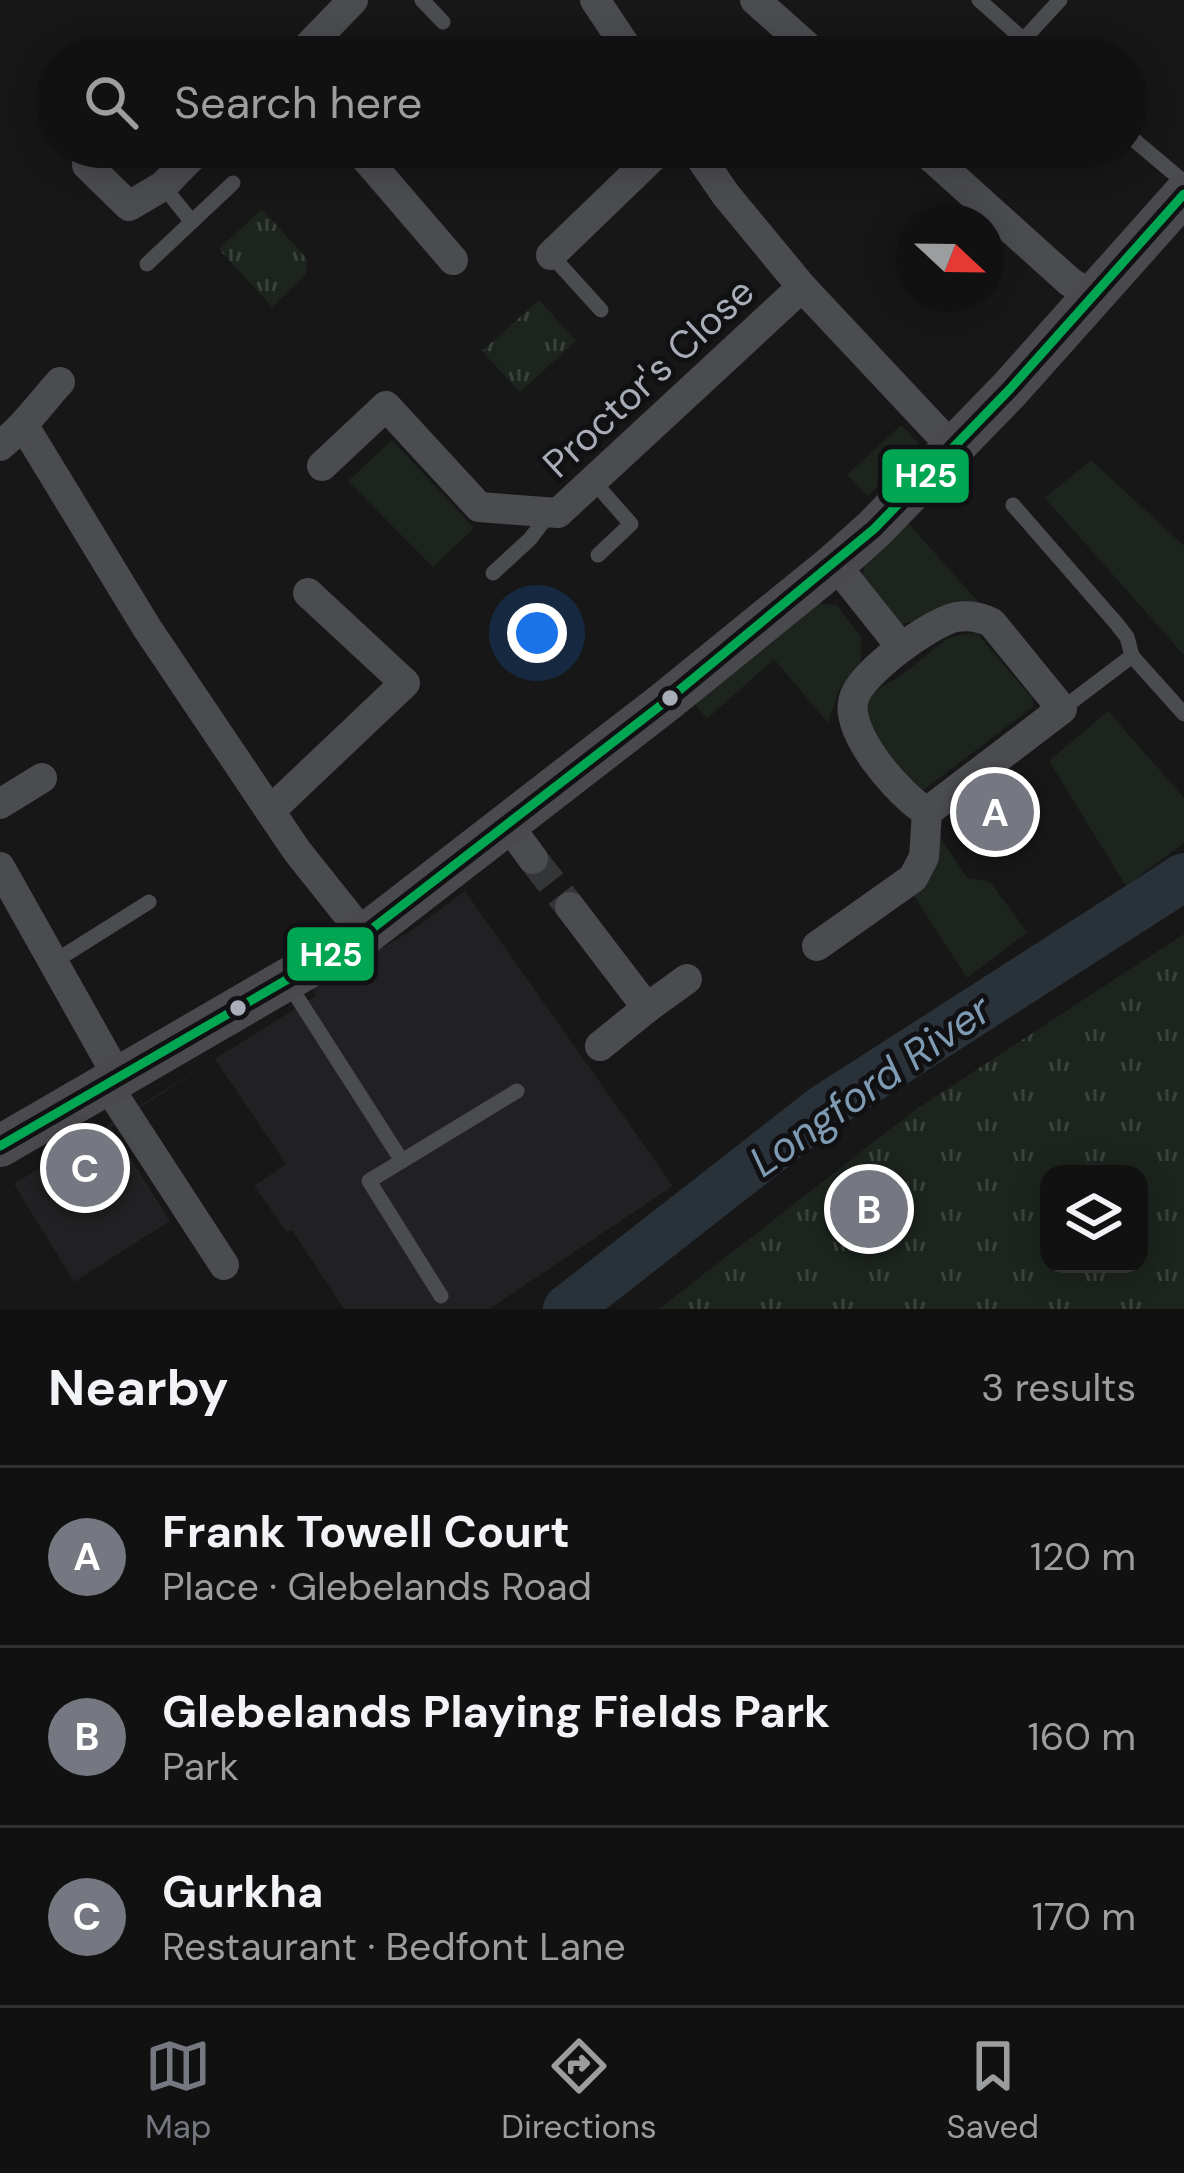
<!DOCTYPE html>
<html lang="en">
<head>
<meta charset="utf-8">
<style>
  :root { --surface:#111; --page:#1a1a1a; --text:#f1f3f6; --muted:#9c9d9f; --line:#303131; --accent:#757880 }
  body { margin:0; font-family:"DM Sans",sans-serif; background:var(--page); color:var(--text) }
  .controls { position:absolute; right:36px; bottom:36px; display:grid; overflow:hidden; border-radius:24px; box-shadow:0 6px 30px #0003 }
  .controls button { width:108px; height:108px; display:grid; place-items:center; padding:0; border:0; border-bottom:3px solid var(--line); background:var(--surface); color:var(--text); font:60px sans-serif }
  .compass { position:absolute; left:896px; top:204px; width:108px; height:108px; border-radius:50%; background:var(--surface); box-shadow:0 6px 30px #0003; rotate:112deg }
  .you { position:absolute; left:537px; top:633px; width:42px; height:42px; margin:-30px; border:9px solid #fff; border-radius:50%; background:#1a73e8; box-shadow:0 0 0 18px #1a73e833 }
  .badge { display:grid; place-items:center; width:78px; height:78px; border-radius:50%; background:var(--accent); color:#fff; font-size:39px; font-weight:700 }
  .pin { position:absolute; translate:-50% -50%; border:6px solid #fff; box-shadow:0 3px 12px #0006 }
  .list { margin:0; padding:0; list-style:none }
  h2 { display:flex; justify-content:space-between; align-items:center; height:156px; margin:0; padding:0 48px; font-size:51px }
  h2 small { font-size:39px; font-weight:400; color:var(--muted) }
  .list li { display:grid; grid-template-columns:78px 1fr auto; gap:36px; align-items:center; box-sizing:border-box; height:180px; padding:0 48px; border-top:3px solid var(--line) }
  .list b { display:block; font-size:45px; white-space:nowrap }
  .list p { margin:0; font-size:39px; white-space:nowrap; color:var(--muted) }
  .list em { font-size:39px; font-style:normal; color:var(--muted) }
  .icon { flex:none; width:66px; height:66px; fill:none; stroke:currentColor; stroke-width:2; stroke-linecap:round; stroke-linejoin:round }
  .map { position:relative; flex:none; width:1184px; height:1309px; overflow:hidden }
  .search { position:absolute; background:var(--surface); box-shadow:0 6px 30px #0003; left:36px; right:36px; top:36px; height:132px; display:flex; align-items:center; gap:30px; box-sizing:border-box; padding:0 42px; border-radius:66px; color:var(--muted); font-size:45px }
  .sheet { height:696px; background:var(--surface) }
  nav { display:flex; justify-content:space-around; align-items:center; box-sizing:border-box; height:168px; border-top:3px solid var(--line); background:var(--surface); font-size:33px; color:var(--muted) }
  nav a { display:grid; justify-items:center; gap:6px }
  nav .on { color:var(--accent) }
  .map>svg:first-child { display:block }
  .built { fill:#212123 }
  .grass { fill:#1d241e }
  .park { fill:url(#park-tufts); fill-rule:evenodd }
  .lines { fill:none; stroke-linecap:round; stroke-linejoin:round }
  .river { stroke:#2a3239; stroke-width:48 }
  .minor-tunnel { stroke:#343537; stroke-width:30; stroke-dasharray:30 15; stroke-linecap:butt }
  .service { stroke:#4b4c50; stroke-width:15 }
  .minor { stroke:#4b4c50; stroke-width:30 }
  .secondary { stroke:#4a4a4e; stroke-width:42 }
  .bus-1-casing { stroke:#111113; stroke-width:18 }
  .bus-1 { stroke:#00a651; stroke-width:9 }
  .bus-dot { fill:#a8adb8; stroke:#111113; stroke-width:4.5 }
  .labels { text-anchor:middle; stroke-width:10; stroke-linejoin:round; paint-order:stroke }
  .street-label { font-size:39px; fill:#a8adb8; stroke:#111113 }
  .water-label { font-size:42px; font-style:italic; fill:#7f9bb3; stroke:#111113 }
  .line-badge { stroke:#111113; stroke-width:4.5 }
  .badge-label { font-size:33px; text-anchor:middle; font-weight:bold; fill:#fff }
</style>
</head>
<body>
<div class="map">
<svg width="1184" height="1309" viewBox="0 0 1184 1309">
  <defs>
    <pattern id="park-tufts" width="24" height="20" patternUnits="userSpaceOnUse" patternTransform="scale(3)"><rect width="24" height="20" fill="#1d241e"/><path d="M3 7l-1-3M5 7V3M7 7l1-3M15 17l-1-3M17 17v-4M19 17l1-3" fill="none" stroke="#3b413d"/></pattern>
  </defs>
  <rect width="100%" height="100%" fill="#171717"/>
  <polygon class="built" points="465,891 673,1186 489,1309 344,1309 292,1230 287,1232 254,1186 286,1164 215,1059 111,1127 170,1221 74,1282 14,1184 316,996 312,989 411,931"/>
  <g class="grass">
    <polygon points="901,425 919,444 868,496 847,475"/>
    <polygon points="392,440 474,528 433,567 348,481"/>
    <polygon points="1091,460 1184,546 1184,655 1045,498"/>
    <polygon points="906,521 982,606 902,624 861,582 866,558"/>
    <polygon points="809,603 837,605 861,637 861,661 839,690 828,723 774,659 707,719 694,703"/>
    <polygon points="976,632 1033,699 1033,707 914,797 858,714 869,694 899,677 948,638"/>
    <polygon points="1108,711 1184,798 1184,843 1126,886 1049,761"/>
    <polygon points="927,818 967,878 990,882 1027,932 967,978 912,893"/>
  </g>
  <g class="park">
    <polygon points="262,209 307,259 306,274 272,307 219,249"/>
    <polygon points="539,300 576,341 520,392 482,351"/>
    <path d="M1184,934V1309H659L915,1110ZM1049,1174H1139V1264H1049Z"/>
  </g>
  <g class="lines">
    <polyline class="river" points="567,1309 823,1109 1184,877"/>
    <polyline class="minor-tunnel" points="533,859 570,907"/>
    <g class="service">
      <polyline points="422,0 443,22"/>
      <polyline points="979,0 1043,57"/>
      <polyline points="1024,39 1060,0"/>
      <polyline points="1127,134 1184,182"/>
      <polyline points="163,186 192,222"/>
      <polyline points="551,255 601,310"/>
      <polyline points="147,264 233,183"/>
      <polyline points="594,482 631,524 598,555"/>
      <polyline points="1013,505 1116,623 1127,637 1132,656"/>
      <polyline points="493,573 530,539 550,513"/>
      <polyline points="1062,709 1132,656 1184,714"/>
      <polyline points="52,963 149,902"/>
      <polyline points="288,983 402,1161"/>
      <polyline points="441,1296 369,1181 517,1091"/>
    </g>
    <g class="minor">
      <polyline points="595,0 633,57"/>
      <polyline points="755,0 819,57"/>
      <polyline points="298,57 353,0"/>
      <polyline points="356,147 453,260"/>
      <polyline points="693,147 726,195 802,287 954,449"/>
      <polyline points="920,147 1070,282 1093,296"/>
      <polyline points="87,165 129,206 163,186 201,147"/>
      <polyline points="551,255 663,147"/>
      <polyline points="24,426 147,628 297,851 364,935"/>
      <path d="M0,446C25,426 39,405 60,382"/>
      <polyline points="322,466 386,406 479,507 558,513 802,287"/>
      <polyline points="835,564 901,647"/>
      <polyline points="0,804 42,778"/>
      <polyline points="270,811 405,683 308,593"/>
      <polyline points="508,825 533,859"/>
      <polyline points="0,867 119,1079"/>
      <polyline points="570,907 647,1008 600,1046"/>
      <path d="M817,946L913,878L924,857L927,812L1062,709L992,623C981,617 969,615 956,617C930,623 862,672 854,698C843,732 900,796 927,812"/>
      <polyline points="647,1008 687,979"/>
      <polyline points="107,1085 224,1265"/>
    </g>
    <polyline class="secondary" points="0,1146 364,935 665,702 835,564 874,529 1010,389 1184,194"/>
    <g class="bus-1-casing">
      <polyline id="bus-1" points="0,1146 364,935 665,702 874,529 1010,389 1184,194"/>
    </g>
    <use href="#bus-1" class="bus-1"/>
  </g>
  <g class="bus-dot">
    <circle cx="670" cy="698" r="10"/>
    <circle cx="238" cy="1008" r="10"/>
  </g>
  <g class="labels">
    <g class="street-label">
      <text transform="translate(648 377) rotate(-43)" y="14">Proctor's Close</text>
    </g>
    <g class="water-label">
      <text transform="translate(870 1085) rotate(-35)" y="15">Longford River</text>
    </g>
  </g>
  <g class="line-badge">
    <rect x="880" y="447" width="91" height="58" rx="12" fill="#00a651"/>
    <rect x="285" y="925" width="91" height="58" rx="12" fill="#00a651"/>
  </g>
  <g class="badge-label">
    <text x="926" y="487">H25</text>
    <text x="331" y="966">H25</text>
  </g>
</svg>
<div class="controls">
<button><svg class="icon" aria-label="layers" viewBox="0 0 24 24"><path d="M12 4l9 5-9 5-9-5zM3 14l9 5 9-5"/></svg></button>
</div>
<svg class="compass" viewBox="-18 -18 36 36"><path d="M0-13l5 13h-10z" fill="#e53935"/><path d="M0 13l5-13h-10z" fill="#9c9d9f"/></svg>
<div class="you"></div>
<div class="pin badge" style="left:995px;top:812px">A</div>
<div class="pin badge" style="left:869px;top:1209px">B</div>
<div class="pin badge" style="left:85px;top:1168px">C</div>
<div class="search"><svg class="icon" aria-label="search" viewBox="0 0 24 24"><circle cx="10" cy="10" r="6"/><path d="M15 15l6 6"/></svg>Search here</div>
</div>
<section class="sheet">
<h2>Nearby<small>3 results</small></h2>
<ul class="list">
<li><span class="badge">A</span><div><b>Frank Towell Court</b><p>Place · Glebelands Road</p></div><em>120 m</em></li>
<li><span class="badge">B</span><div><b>Glebelands Playing Fields Park</b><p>Park</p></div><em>160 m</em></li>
<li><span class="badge">C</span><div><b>Gurkha</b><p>Restaurant · Bedfont Lane</p></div><em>170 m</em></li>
</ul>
</section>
<nav>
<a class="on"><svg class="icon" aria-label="map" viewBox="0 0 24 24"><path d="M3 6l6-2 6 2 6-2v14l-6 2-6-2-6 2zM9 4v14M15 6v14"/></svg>Map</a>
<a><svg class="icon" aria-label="directions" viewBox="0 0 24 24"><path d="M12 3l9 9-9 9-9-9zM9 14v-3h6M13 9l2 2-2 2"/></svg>Directions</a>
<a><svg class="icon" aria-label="saved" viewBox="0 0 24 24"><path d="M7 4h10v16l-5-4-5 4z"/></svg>Saved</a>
</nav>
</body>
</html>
